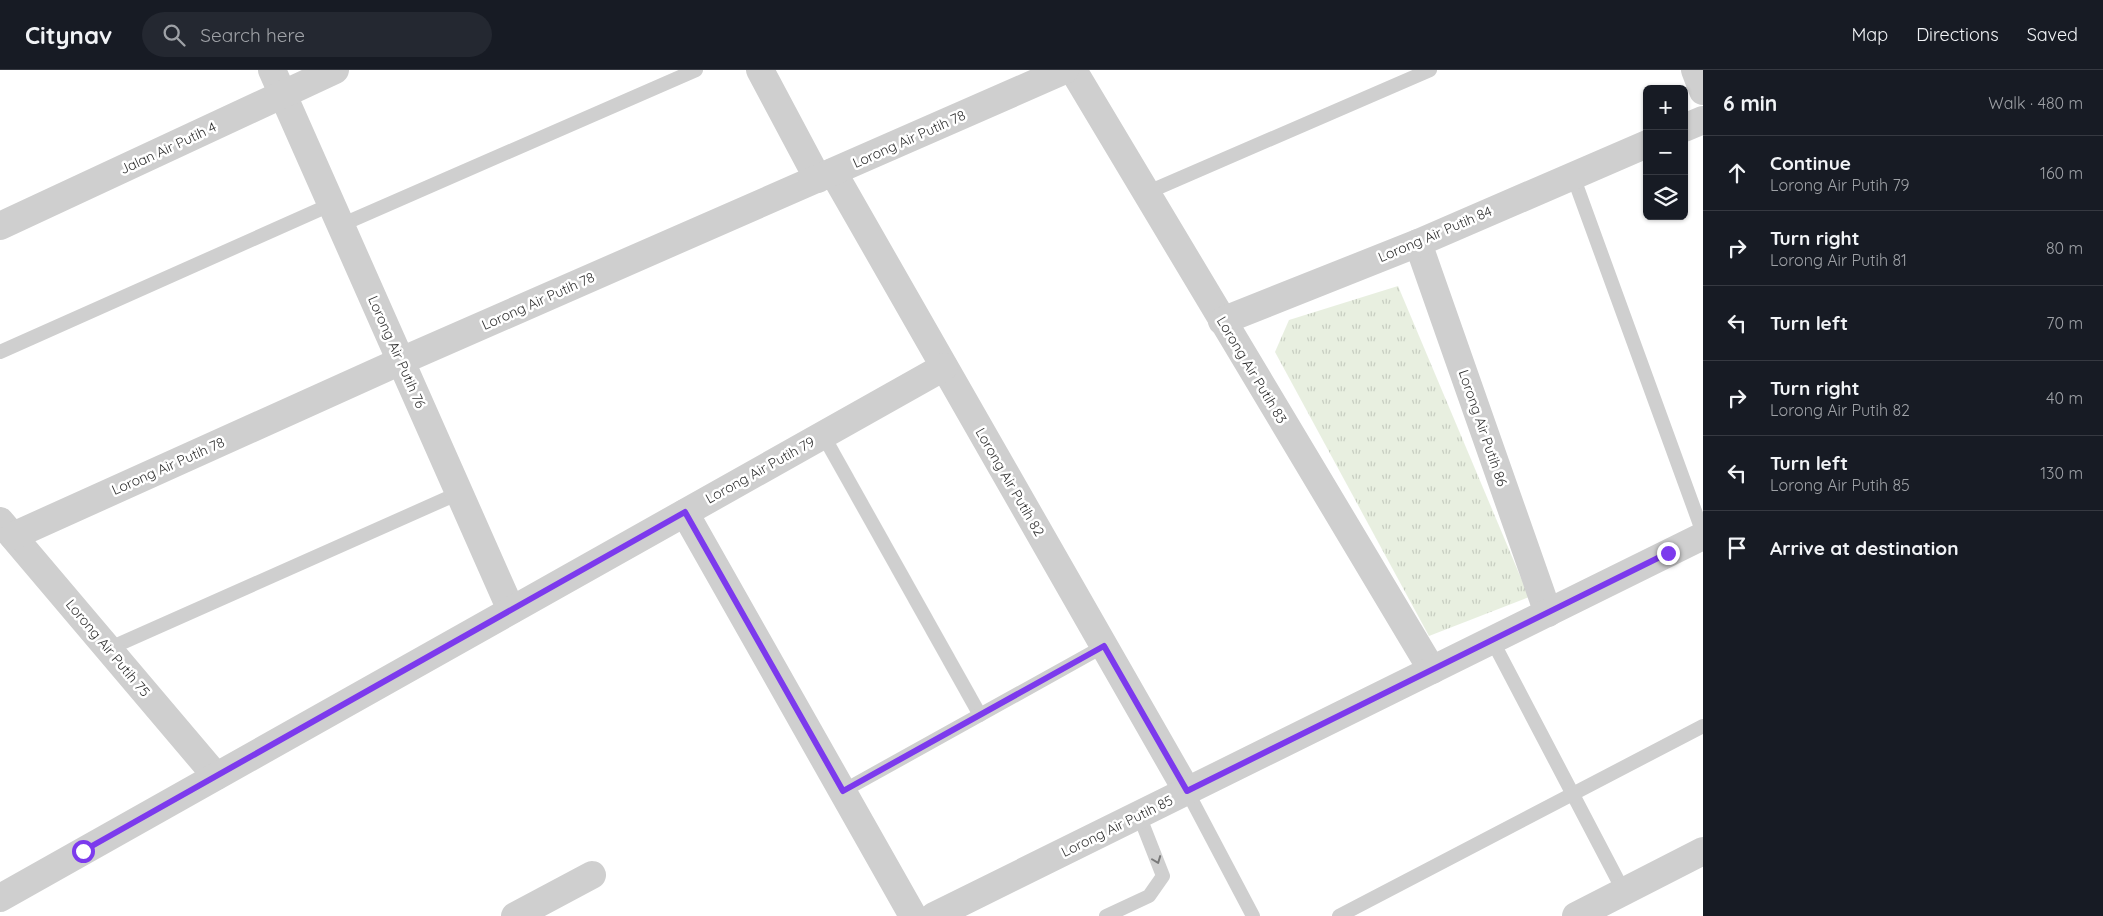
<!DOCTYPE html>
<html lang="en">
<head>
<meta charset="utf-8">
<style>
  :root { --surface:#171b24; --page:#242831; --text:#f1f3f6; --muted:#9ea1a6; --line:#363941 }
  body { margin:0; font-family:Quicksand,sans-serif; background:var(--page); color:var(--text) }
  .controls { position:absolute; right:15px; top:15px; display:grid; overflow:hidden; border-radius:8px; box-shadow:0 1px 4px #0004 }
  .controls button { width:45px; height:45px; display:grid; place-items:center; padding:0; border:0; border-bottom:1px solid var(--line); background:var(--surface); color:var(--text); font:25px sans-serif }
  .stop { position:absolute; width:15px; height:15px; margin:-11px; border:4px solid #7c3aed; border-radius:50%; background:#fff }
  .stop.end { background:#7c3aed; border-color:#fff; box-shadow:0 1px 5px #0008 }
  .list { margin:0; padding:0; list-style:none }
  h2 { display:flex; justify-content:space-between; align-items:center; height:65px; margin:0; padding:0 20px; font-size:21px }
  h2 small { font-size:16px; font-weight:400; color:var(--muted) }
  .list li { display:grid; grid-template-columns:32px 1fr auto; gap:15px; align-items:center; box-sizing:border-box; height:75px; padding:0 20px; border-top:1px solid var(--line) }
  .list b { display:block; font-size:19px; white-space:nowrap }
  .list p { margin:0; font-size:16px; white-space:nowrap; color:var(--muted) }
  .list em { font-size:16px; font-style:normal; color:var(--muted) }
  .icon { flex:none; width:28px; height:28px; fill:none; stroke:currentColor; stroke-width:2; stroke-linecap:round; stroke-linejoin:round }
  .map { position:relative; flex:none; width:1703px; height:846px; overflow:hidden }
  header { display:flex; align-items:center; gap:30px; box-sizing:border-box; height:70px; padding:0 25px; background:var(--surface); border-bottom:1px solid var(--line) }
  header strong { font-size:24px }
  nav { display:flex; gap:28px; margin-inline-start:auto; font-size:18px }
  .search { width:350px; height:45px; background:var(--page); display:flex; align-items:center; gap:12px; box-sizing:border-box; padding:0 18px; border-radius:28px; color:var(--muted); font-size:19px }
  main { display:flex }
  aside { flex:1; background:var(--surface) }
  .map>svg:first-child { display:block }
  .park { fill:url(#park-tufts) }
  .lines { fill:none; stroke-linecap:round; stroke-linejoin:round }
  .service { stroke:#cfcfcf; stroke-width:14 }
  .minor { stroke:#cfcfcf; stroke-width:28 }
  .oneway { stroke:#797979 }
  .route { stroke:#7c3aed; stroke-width:6 }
  .labels { text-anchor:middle; stroke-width:5; stroke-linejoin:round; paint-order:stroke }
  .street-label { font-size:14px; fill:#323232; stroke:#fff }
</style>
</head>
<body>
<header>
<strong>Citynav</strong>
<div class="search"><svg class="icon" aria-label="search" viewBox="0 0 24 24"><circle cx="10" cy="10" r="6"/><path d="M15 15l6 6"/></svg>Search here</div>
<nav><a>Map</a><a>Directions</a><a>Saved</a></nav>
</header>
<main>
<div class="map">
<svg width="1703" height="846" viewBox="0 0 1703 846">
  <defs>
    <pattern id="park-tufts" width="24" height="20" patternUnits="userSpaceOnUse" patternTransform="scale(1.25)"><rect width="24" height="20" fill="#e8efe0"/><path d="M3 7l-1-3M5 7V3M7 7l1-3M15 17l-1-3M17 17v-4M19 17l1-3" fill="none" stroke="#c7cdc1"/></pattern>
  </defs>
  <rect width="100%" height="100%" fill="#fff"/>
  <polygon class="park" points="1398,216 1529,527 1429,566 1275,282 1289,250"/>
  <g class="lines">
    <g class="service">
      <polyline points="1573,106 1703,463"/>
      <polyline points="1146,123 1430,0"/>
      <polyline points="341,155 696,0"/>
      <polyline points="0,282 332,134"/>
      <polyline points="823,365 980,645"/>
      <polyline points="1492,570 1624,822"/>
      <polyline points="108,579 459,423"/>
      <polyline points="843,721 1104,576"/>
      <polyline points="1187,721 1253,846"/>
      <polyline points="1106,846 1149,826 1163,806 1139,745"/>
      <polyline points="1339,846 1703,656"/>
    </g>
    <g class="minor">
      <polyline points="272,0 511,540"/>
      <polyline points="760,0 818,109"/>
      <polyline points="1073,0 1432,600"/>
      <polyline points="1695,0 1703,21"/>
      <polyline points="1684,58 1703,50"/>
      <polyline points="833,102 1187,721"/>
      <polyline points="0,156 335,0"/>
      <polyline points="1418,173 1548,543"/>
      <polyline points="1222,251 1418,173 1647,74"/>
      <polyline points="685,443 913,846"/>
      <polyline points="0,451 216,706"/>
      <polyline points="13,466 401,291 1065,0"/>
      <polyline points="0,828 944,297"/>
      <polyline points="515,846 592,805"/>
      <polyline points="934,846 1703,466"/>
      <polyline points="1576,846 1703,781"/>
    </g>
  </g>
  <defs><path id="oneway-chevron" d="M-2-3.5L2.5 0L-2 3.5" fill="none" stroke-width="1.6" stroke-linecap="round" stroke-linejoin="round" transform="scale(1.25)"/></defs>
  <use class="oneway" href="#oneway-chevron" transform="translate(1157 790) rotate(69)"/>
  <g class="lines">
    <polyline class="route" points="83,781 685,442 843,721 1104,576 1187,721 1668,483"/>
  </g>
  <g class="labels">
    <g class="street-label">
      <text transform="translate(909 69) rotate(-24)" y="5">Lorong Air Putih 78</text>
      <text transform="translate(168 78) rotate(-25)" y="5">Jalan Air Putih 4</text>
      <text transform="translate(1435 164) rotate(-23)" y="5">Lorong Air Putih 84</text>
      <text transform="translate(538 231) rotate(-24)" y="5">Lorong Air Putih 78</text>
      <text transform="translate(397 282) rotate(66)" y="5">Lorong Air Putih 76</text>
      <text transform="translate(1252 300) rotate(59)" y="5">Lorong Air Putih 83</text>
      <text transform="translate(1483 358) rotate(71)" y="5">Lorong Air Putih 86</text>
      <text transform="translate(168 396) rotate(-24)" y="5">Lorong Air Putih 78</text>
      <text transform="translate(760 400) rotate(-29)" y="5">Lorong Air Putih 79</text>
      <text transform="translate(1010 412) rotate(60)" y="5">Lorong Air Putih 82</text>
      <text transform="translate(108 578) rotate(50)" y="5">Lorong Air Putih 75</text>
      <text transform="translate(1117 756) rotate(-26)" y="5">Lorong Air Putih 85</text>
    </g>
  </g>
</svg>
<div class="controls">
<button>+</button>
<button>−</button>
<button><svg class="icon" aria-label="layers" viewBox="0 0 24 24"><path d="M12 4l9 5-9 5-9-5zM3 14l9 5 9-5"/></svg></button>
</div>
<div class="stop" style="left:83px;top:781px"></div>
<div class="stop end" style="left:1668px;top:483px"></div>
</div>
<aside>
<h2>6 min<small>Walk · 480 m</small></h2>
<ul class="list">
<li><svg class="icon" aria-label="ahead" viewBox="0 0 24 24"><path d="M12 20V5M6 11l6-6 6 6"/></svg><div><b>Continue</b><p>Lorong Air Putih 79</p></div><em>160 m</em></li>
<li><svg class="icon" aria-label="right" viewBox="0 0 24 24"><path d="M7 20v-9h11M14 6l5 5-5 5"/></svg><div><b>Turn right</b><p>Lorong Air Putih 81</p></div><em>80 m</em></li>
<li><svg class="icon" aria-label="left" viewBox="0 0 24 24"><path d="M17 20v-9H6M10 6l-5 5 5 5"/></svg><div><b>Turn left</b></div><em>70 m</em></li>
<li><svg class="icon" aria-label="right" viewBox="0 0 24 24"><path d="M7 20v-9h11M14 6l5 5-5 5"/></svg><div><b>Turn right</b><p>Lorong Air Putih 82</p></div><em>40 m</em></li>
<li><svg class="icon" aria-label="left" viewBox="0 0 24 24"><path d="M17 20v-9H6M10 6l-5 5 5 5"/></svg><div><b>Turn left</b><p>Lorong Air Putih 85</p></div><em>130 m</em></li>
<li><svg class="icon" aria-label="arrive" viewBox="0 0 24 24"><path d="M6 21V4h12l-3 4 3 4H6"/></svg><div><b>Arrive at destination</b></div></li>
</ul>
</aside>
</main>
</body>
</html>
